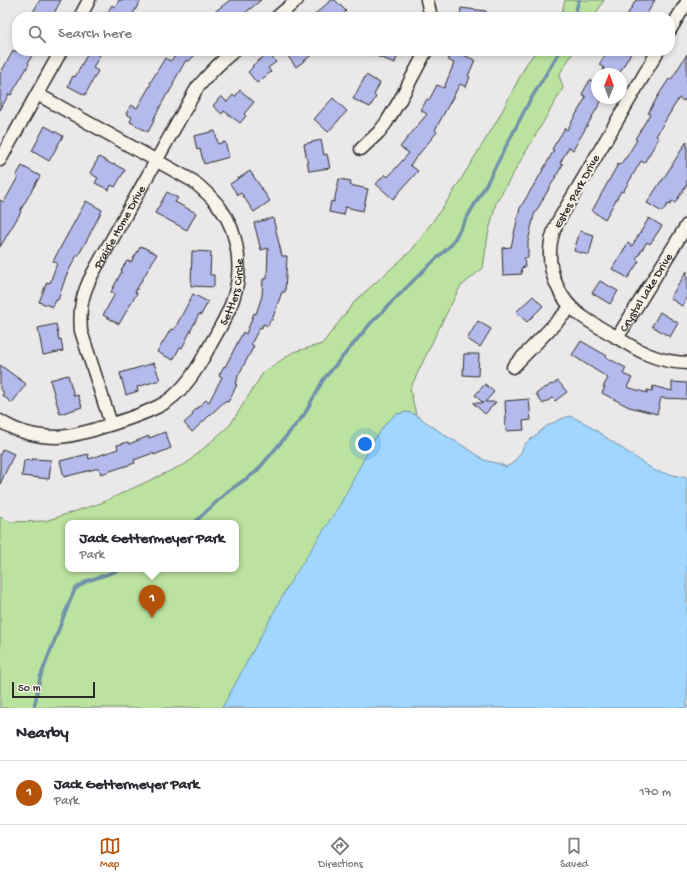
<!DOCTYPE html>
<html lang="en">
<head>
<meta charset="utf-8">
<style>
  :root { --surface:#fff; --page:#f7f7f7; --text:#2b2b33; --muted:#7c7c81; --line:#e1e1e2; --accent:#b45309 }
  body { margin:0; font-family:"Gochi Hand",sans-serif; background:var(--page); color:var(--text) }
  .compass { position:absolute; left:591px; top:68px; width:36px; height:36px; border-radius:50%; background:var(--surface); box-shadow:0 2px 6px #0003; rotate:1deg }
  .scale { position:absolute; left:12px; bottom:10px; width:83px; box-sizing:border-box; padding-left:4px; border:2px solid #2b2b2b; border-top:0; font-size:11px; line-height:14px; white-space:nowrap; color:#2b2b2b; -webkit-text-stroke:3px #f7f3e8; paint-order:stroke }
  .you { position:absolute; left:365px; top:444px; width:14px; height:14px; margin:-10px; border:3px solid #fff; border-radius:50%; background:#1a73e8; box-shadow:0 0 0 6px #1a73e833 }
  .badge { display:grid; place-items:center; width:26px; height:26px; border-radius:50%; background:var(--accent); color:#fff; font-size:13px; font-weight:700 }
  .pin { position:absolute; translate:-50% -33px; filter:drop-shadow(0 1px 2px #0008) }
  .pin::after { content:''; position:absolute; top:21px; width:14px; height:12px; background:inherit; clip-path:polygon(0 0,100% 0,50% 100%) }
  .popup { position:absolute; left:65px; top:520px; width:174px; height:52px; box-sizing:border-box; display:grid; place-content:center; border-radius:8px; background:var(--surface); filter:drop-shadow(0 1px 3px #0005); font-size:13px; white-space:nowrap; color:var(--muted) }
  .popup b { font-size:15px; color:var(--text) }
  .popup::after { content:''; position:absolute; left:50%; top:100%; margin-left:-8px; border:8px solid transparent; border-top-color:var(--surface) }
  .list { margin:0; padding:0; list-style:none }
  h2 { display:flex; justify-content:space-between; align-items:center; height:52px; margin:0; padding:0 16px; font-size:17px }
  h2 small { font-size:13px; font-weight:400; color:var(--muted) }
  .list li { display:grid; grid-template-columns:26px 1fr auto; gap:12px; align-items:center; box-sizing:border-box; height:64px; padding:0 16px; border-top:1px solid var(--line) }
  .list b { display:block; font-size:15px; white-space:nowrap }
  .list p { margin:0; font-size:13px; white-space:nowrap; color:var(--muted) }
  .list em { font-size:13px; font-style:normal; color:var(--muted) }
  .icon { flex:none; width:22px; height:22px; fill:none; stroke:currentColor; stroke-width:2; stroke-linecap:round; stroke-linejoin:round }
  .map { position:relative; flex:none; width:687px; height:708px; overflow:hidden }
  .search { position:absolute; background:var(--surface); box-shadow:0 2px 6px #0003; left:12px; right:12px; top:12px; height:44px; display:flex; align-items:center; gap:10px; box-sizing:border-box; padding:0 14px; border-radius:16px; color:var(--muted); font-size:15px }
  .sheet { height:116px; background:var(--surface) }
  nav { display:flex; justify-content:space-around; align-items:center; box-sizing:border-box; height:56px; border-top:1px solid var(--line); background:var(--surface); font-size:11px; color:var(--muted) }
  nav a { display:grid; justify-items:center; gap:2px }
  nav .on { color:var(--accent) }
  .map>svg:first-child { display:block }
  .green { fill:#bbe39f; stroke:#738765; fill-rule:evenodd }
  .water { fill:#a0d6ff; stroke:#7192aa }
  .lines { fill:none; stroke-linecap:round; stroke-linejoin:round }
  .stream { stroke:#7192aa; stroke-width:3.5 }
  .building { fill:#b4baeb; stroke:#2b2b2b }
  .minor-casing { stroke:#2b2b2b; stroke-width:15 }
  .minor { stroke:#f7f3e8; stroke-width:12 }
  .labels { text-anchor:middle; stroke-width:4; stroke-linejoin:round; paint-order:stroke }
  .street-label { font-size:12px; fill:#2b2b2b; stroke:#f7f3e8 }
</style>
</head>
<body>
<div class="map">
<svg width="687" height="708" viewBox="0 0 687 708">
  <rect width="100%" height="100%" fill="#eae8e9"/>
  <filter id="ink" filterUnits="userSpaceOnUse"><feTurbulence type="fractalNoise" baseFrequency=".025" numOctaves="2"/><feDisplacementMap in="SourceGraphic" scale="8" xChannelSelector="R" yChannelSelector="G"/><feConvolveMatrix kernelMatrix="1 2 1 2 8 2 1 2 1" color-interpolation-filters="sRGB"/></filter>
  <g filter="url(#ink)">
    <g class="green">
      <polygon points="565,0 604,0 594,17 561,17"/>
      <path d="M536,51H574L559,75L563,88L496,203L488,235L483,268L460,287L437,332L410,389L416,415L407,412L252,708H0V517L10,522L45,521L101,503L187,463L230,425L263,373L293,352L322,344L356,300L412,250L450,197L498,119L527,63ZM68,523H236V569H68Z"/>
    </g>
    <polygon class="water" points="407,412 416,415 446,436 470,450 484,460 500,464 506,467 513,463 520,454 525,444 547,426 561,419 570,416 585,423 655,471 687,478 687,708 222,708 289,584 341,503 372,443 386,423 396,414"/>
    <g class="lines">
      <g class="stream">
        <polyline points="574,17 579,0"/>
        <polyline points="194,523 227,492 256,472 304,415 323,380 371,323 423,271 451,245 487,183 529,102 560,51"/>
        <polyline points="34,708 40,678 65,613 75,589 87,581 108,574 121,569"/>
      </g>
    </g>
    <g class="building">
      <polygon points="40,0 61,0 52,17 30,17"/>
      <polygon points="119,0 141,0 131,17 105,17 112,5 115,7"/>
      <polygon points="230,0 261,0 240,17 208,17"/>
      <polygon points="331,0 335,0 346,11 340,17 312,17"/>
      <polygon points="636,0 655,0 645,17 626,17"/>
      <polygon points="461,8 486,11 486,17 460,17"/>
      <polygon points="13,51 34,51 28,63 29,64 11,95 9,94 0,110 0,74"/>
      <polygon points="89,51 102,51 93,68 98,71 85,95 68,86 73,76 75,77"/>
      <polygon points="178,51 199,51 188,62 186,60 173,83 174,84 168,94 167,94 153,120 154,121 148,132 130,122 132,117 126,114 131,105 137,108 151,84 150,83 165,58 170,61 179,52"/>
      <polygon points="284,51 317,51 296,67"/>
      <polygon points="366,51 399,51 395,63 366,52"/>
      <polygon points="451,51 454,51 475,60 468,76 470,77 466,87 460,84 435,130 437,132 410,165 418,171 393,199 376,184 385,174 388,177 409,153 400,147 427,114 421,110 427,99 429,100 437,85 444,88 454,63 448,60"/>
      <polygon points="607,51 632,51 619,74 608,74 603,71 604,68 599,65"/>
      <polygon points="268,53 276,62 268,68 271,72 257,83 248,72 253,67 252,66"/>
      <polygon points="687,54 687,96 684,101 679,98 656,136 659,138 644,163 641,161 623,192 621,191 605,219 592,211 618,164 620,165 625,158 626,158 637,140 635,139 650,114 648,113 661,91 669,79 671,80"/>
      <polygon points="366,75 380,83 374,95 376,97 370,107 353,99"/>
      <polygon points="590,80 597,84 597,98 603,98 573,150 569,147 560,163 563,164 534,215 528,242 528,258 524,258 525,267 521,268 522,274 503,275 502,248 511,247 520,208 535,183 535,184 554,150 552,149 565,128 567,130 586,97 582,94"/>
      <polygon points="240,90 254,102 244,114 246,116 240,123 224,111 222,114 213,106 221,96 227,102 233,95 235,97"/>
      <polygon points="333,98 347,111 328,132 314,119"/>
      <polygon points="45,126 63,136 49,161 32,151"/>
      <polygon points="215,131 218,144 225,142 229,157 204,164 200,149 197,150 194,136"/>
      <polygon points="321,140 324,155 327,154 330,168 309,171 304,144"/>
      <polygon points="687,141 687,184 675,203 672,201 670,205 668,204 662,212 647,203 661,181 662,181"/>
      <polygon points="99,157 113,165 114,164 125,170 115,187 111,185 109,190 95,183 98,178 90,173"/>
      <polygon points="22,166 40,176 20,211 21,212 0,247 0,200 4,202 18,177 16,176"/>
      <polygon points="250,171 270,201 254,212 241,193 238,195 230,184"/>
      <polygon points="339,179 351,181 350,185 368,189 363,211 345,207 344,215 329,212 331,201 334,202"/>
      <polygon points="167,192 178,198 175,202 196,213 187,230 155,213"/>
      <polygon points="86,201 102,210 89,236 78,256 77,255 66,276 58,300 56,300 53,307 39,302 47,282 50,283 57,263 53,261"/>
      <polygon points="273,218 282,256 287,256 285,292 282,292 272,320 270,320 268,326 263,324 262,328 260,327 251,344 254,346 237,378 238,379 235,384 237,385 228,402 225,401 192,432 184,423 193,415 192,413 206,400 209,402 222,377 219,375 224,366 225,367 243,332 246,334 254,313 256,314 262,296 263,279 267,279 268,248 261,250 254,223"/>
      <polygon points="649,218 662,226 650,244 647,242 636,259 639,261 628,278 612,269 628,243 632,246"/>
      <polygon points="580,231 594,235 589,255 574,251"/>
      <polygon points="141,246 157,254 135,292 137,293 119,324 103,315 115,294 111,292 122,271 121,270 127,261 131,262"/>
      <polygon points="192,251 211,252 210,275 214,275 214,287 191,286"/>
      <polygon points="687,271 687,299 682,306 670,298"/>
      <polygon points="600,281 618,291 610,304 592,293"/>
      <polygon points="193,294 208,302 201,315 199,314 182,348 180,347 173,360 157,352 171,329 174,330"/>
      <polygon points="533,296 543,306 527,322 516,312"/>
      <polygon points="660,312 678,323 670,337 652,326"/>
      <polygon points="478,321 491,329 480,347 467,339"/>
      <polygon points="56,324 59,340 61,339 63,351 43,355 38,328"/>
      <polygon points="581,341 607,356 606,357 626,368 623,374 632,378 627,387 647,393 647,390 652,391 653,386 672,391 672,382 687,383 687,399 661,398 657,414 629,407 602,393 605,387 603,387 608,378 572,355"/>
      <polygon points="464,354 479,354 478,376 463,375"/>
      <polygon points="154,363 160,380 137,387 138,391 126,395 120,373"/>
      <polygon points="0,365 26,384 12,403 2,395 4,392 0,389"/>
      <polygon points="68,375 74,396 78,395 82,407 60,414 50,380"/>
      <polygon points="558,381 567,392 555,401 552,398 543,404 536,394 545,387 546,388 551,384 552,385"/>
      <polygon points="485,384 494,392 485,402 496,402 485,414 473,403 483,403 475,395"/>
      <polygon points="529,399 531,420 523,421 524,430 506,431 505,421 506,421 505,401"/>
      <polygon points="165,432 171,448 154,455 153,453 134,460 135,463 101,474 99,468 64,477 60,461 88,454 89,459 118,449 117,445 128,442 129,444 149,436 149,438"/>
      <polygon points="3,449 14,454 0,484 0,454"/>
      <polygon points="32,459 51,460 49,479 22,476 24,460 32,461"/>
    </g>
    <g class="lines">
      <g class="minor-casing">
        <g id="minor">
          <polyline points="427,0 431,17"/>
          <polyline points="80,17 89,0"/>
          <polyline points="277,17 297,0"/>
          <polyline points="670,30 687,2"/>
          <path d="M658,51L557,223C553,232 550,242 550,252C549,275 561,301 579,314C589,322 602,329 613,335C638,351 657,362 687,363"/>
          <polyline points="361,149 379,132 386,123 400,100 426,51"/>
          <polyline points="0,160 61,51"/>
          <path id="s1" d="M617,338L687,225"/>
          <polyline points="513,367 571,307"/>
          <path id="s2" d="M0,421C17,432 38,437 58,437C69,437 82,433 93,430C115,423 138,417 159,406C165,403 173,397 178,392C193,378 203,358 213,340C221,326 230,311 234,296C243,269 238,232 221,209C213,198 204,190 193,181L37,94"/>
          <path id="s3" d="M111,424L81,331C79,308 82,294 93,273L197,88C208,75 220,62 234,51"/>
        </g>
      </g>
      <use href="#minor" class="minor"/>
    </g>
  </g>
  <g class="labels">
    <g class="street-label">
      <text transform="translate(576 191) rotate(-61)" y="4">Estes Park Drive</text>
      <text dy="4" stroke="none"><textPath href="#s3" startOffset="211">Prairie Home Drive</textPath></text>
      <text dy="4" stroke="none"><textPath href="#s2" startOffset="306">Settlers Circle</textPath></text>
      <text dy="4" stroke="none"><textPath href="#s1" startOffset="54">Crystal Lake Drive</textPath></text>
    </g>
  </g>
</svg>
<svg class="compass" viewBox="-18 -18 36 36"><path d="M0-13l5 13h-10z" fill="#e53935"/><path d="M0 13l5-13h-10z" fill="#7c7c81"/></svg>
<div class="scale">50 m</div>
<div class="you"></div>
<div class="pin badge" style="left:152px;top:618px">1</div>
<div class="popup"><b>Jack Gettermeyer Park</b>Park</div>
<div class="search"><svg class="icon" aria-label="search" viewBox="0 0 24 24"><circle cx="10" cy="10" r="6"/><path d="M15 15l6 6"/></svg>Search here</div>
</div>
<section class="sheet">
<h2>Nearby<small></small></h2>
<ul class="list">
<li><span class="badge">1</span><div><b>Jack Gettermeyer Park</b><p>Park</p></div><em>170 m</em></li>
</ul>
</section>
<nav>
<a class="on"><svg class="icon" aria-label="map" viewBox="0 0 24 24"><path d="M3 6l6-2 6 2 6-2v14l-6 2-6-2-6 2zM9 4v14M15 6v14"/></svg>Map</a>
<a><svg class="icon" aria-label="directions" viewBox="0 0 24 24"><path d="M12 3l9 9-9 9-9-9zM9 14v-3h6M13 9l2 2-2 2"/></svg>Directions</a>
<a><svg class="icon" aria-label="saved" viewBox="0 0 24 24"><path d="M7 4h10v16l-5-4-5 4z"/></svg>Saved</a>
</nav>
</body>
</html>
